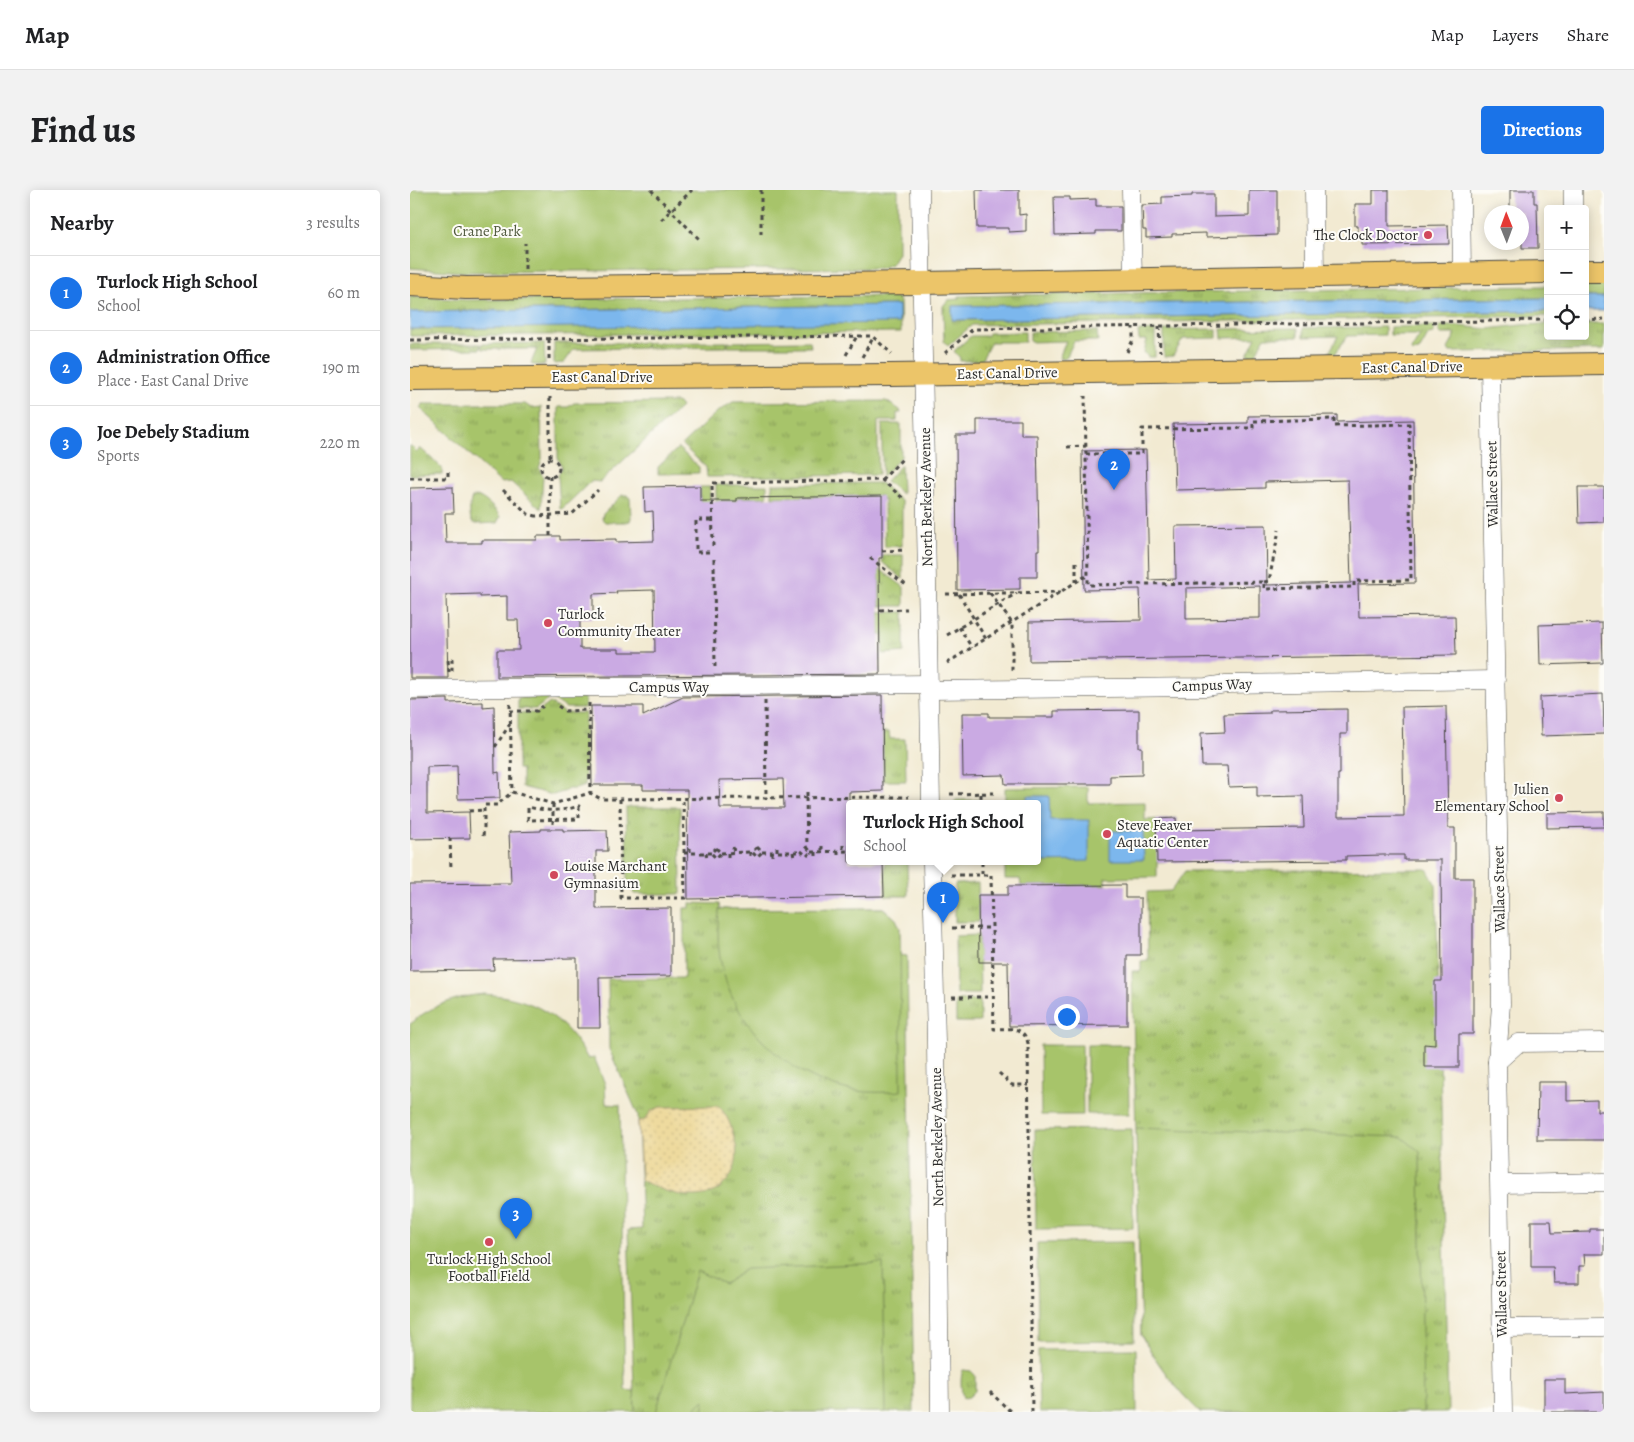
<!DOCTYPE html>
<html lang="en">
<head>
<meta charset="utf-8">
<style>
  :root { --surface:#fff; --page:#f2f2f2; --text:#202124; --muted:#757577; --line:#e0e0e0; --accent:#1a73e8 }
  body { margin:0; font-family:Alegreya,serif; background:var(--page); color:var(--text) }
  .controls { position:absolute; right:15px; top:15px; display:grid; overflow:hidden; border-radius:5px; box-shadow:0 2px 12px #0003 }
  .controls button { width:45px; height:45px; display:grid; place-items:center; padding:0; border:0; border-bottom:1px solid var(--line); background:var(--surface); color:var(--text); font:25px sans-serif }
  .compass { position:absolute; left:1074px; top:15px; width:45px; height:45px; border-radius:50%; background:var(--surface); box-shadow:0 2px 12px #0003; rotate:359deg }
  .you { position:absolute; left:656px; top:826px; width:18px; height:18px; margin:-12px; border:4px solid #fff; border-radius:50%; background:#1a73e8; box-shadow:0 0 0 8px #1a73e833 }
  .badge { display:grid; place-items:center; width:32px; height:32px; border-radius:50%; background:var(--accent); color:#fff; font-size:16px; font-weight:700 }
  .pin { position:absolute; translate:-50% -41px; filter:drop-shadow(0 1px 2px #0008) }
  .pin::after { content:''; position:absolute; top:26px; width:18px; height:15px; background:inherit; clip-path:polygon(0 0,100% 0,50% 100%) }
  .popup { position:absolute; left:436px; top:610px; width:195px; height:65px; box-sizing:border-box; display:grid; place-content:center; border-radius:5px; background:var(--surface); filter:drop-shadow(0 1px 4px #0005); font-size:16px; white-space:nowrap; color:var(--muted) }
  .popup b { font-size:19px; color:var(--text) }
  .popup::after { content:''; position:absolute; left:50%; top:100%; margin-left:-10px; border:10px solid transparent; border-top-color:var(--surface) }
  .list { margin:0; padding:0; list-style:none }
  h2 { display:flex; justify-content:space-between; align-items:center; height:65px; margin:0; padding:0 20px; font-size:21px }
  h2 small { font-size:16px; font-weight:400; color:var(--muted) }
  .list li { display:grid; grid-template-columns:32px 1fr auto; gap:15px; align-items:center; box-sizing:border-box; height:75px; padding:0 20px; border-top:1px solid var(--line) }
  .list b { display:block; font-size:19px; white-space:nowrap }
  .list p { margin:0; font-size:16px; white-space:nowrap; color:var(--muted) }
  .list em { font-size:16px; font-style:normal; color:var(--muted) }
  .icon { flex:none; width:28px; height:28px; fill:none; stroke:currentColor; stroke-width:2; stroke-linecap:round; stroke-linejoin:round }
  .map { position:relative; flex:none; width:1194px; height:1222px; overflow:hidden; border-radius:5px }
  header { display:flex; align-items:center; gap:30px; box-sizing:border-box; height:70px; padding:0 25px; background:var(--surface); border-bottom:1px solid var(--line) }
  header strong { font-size:24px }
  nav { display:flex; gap:28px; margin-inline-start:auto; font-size:18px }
  .intro { display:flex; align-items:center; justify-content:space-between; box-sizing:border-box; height:120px; padding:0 30px }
  h1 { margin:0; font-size:35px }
  .button { padding:12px 22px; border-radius:5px; background:var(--accent); color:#fff; font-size:18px; font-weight:700 }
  main { display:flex; gap:30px; padding:0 30px }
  aside { flex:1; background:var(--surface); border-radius:5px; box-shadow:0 2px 12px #0003 }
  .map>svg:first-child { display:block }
  .grass { fill:url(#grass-tufts); stroke:#69784b }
  .sand { fill:url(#sand-dots); stroke:#8c8264 }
  .green { fill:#a7c46b; stroke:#69784b }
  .water { fill:#7bb7ed; stroke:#53718c }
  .building { fill:#caaae3; fill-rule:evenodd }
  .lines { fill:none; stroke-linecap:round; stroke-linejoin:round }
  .minor-casing { stroke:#494844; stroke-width:19 }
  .major-casing { stroke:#494844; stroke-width:24 }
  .path { stroke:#494844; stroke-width:3; stroke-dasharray:4 4; stroke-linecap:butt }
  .minor { stroke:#fff; stroke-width:18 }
  .major { stroke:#ecc569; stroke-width:22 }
  .poi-dot { fill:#d1495b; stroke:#fdfcf7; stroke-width:2 }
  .labels { text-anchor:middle; stroke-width:4; stroke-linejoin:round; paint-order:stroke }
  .park-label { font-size:15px; fill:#50593e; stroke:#fdfcf7 }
  .poi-label { font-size:15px; fill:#2b2b2b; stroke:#fdfcf7; text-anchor:start }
  .street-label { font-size:15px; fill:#2b2b2b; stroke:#fdfcf7 }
</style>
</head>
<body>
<header>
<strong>Map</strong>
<nav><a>Map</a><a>Layers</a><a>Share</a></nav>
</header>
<div class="intro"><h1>Find us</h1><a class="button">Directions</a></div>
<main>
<aside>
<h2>Nearby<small>3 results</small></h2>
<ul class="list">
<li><span class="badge">1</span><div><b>Turlock High School</b><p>School</p></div><em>60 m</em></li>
<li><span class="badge">2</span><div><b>Administration Office</b><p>Place · East Canal Drive</p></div><em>190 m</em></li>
<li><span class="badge">3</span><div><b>Joe Debely Stadium</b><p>Sports</p></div><em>220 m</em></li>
</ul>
</aside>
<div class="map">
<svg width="1194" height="1222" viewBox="0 0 1194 1222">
  <defs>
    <pattern id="grass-tufts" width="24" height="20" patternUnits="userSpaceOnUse" patternTransform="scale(1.25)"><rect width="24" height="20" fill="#a7c46b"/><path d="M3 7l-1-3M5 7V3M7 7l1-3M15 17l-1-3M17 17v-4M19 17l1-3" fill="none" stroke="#889f58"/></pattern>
    <pattern id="sand-dots" width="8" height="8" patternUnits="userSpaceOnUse" patternTransform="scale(1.25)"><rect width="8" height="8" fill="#eeda9e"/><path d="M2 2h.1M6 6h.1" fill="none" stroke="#cb8" stroke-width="1.8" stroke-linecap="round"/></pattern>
  </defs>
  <rect width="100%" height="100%" fill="#fdfcf7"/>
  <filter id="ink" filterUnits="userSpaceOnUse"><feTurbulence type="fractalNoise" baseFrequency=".02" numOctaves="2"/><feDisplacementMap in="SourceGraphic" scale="10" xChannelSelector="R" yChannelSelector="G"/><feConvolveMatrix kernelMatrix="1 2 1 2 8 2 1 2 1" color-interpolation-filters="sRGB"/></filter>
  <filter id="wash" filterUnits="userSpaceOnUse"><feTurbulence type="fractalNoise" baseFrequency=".0096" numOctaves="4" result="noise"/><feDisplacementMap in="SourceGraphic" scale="20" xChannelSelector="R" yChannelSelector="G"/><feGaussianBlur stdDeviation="1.12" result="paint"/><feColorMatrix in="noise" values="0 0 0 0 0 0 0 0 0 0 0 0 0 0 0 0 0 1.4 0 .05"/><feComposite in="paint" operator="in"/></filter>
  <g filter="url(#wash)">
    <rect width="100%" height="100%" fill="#f2ead2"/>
    <g class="grass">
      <rect x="1175" y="95" width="19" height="12"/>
      <polygon points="1138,96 1138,108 542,116 543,130 1138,121 1138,126 562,135 538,156 534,151 533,116 538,110 548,109 548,106"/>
      <polygon points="0,106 56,110 482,106 488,108 490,112 491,142 0,146 0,139 489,132 488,115 0,122"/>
      <polygon points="1138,134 1138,146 1175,146 1175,134 1194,134 1194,160 1040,162 1038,159 1046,144 1029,144 1029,136 1049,136 1078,139 1111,135"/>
      <polygon points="1024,136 1024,144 1018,145 1009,161 1002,162 1001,160 1010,145 980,145 980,137"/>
      <polygon points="975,137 975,145 937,146 925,164 919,163 928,146 893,147 893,138"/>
      <polygon points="888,138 888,147 855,147 845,165 838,165 838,163 846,147 812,148 811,139"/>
      <polygon points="807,139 807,148 773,149 763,166 754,167 754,140"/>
      <polygon points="745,140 745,167 738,167 734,162 737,150 729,150 728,141"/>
      <polygon points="687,141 688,151 664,151 657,166 654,169 649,168 656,151 620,152 620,142"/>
      <polygon points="615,142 615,152 581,152 571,171 550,171 550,168 544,161 561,146 577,146 578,143"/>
      <polygon points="400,151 401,157 318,157 318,152"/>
      <polygon points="317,152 317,157 236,158 236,153 235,158 164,159 154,173 144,174 144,153"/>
      <polygon points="134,153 135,175 123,175 121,173 127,159 72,159 71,154"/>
      <polygon points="0,154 70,154 70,159 0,160"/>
      <polygon points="476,211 490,220 491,223 487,223 487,231 468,231 468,285 297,287 296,277 272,255 307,222 323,212"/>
      <polygon points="267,212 271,217 190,292 181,291 152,319 150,319 148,286 152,277 148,268 148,217 158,217 164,213"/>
      <polygon points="13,214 115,214 121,218 131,217 132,269 129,278 133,286 131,319 101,292 91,293 10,218"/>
      <polygon points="472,234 491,234 491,267 472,287"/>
      <polygon points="0,255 7,262 10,258 32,278 32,284 0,285"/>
      <polygon points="268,258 289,277 289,283 248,284 248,277"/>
      <polygon points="491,275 492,304 476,291"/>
      <polygon points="471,293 492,312 492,356 475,357 474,310 471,309 471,306 421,306 421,311 410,307 362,307 362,294"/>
      <polygon points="306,295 357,295 357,307 327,308 327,311 308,311 306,313"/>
      <polygon points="290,297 300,297 300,326 290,321"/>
      <polygon points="212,305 217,305 220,308 221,328 220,331 216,332 195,332 192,329 193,324"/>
      <path d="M67,306C75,309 86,319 90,327L87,333L66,334L62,332C59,326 59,314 62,308Z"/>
      <polygon points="472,365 493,365 493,389 472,372"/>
      <polygon points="452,368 471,380 494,397 494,416 470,416 469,386"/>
      <polygon points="470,422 494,422 494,462 473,464 472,445 403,446 469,426"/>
      <polygon points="175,507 175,518 156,518 140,508 126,519 108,519 108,508"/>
      <polygon points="140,513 154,523 175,523 175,596 165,599 157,599 156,601 143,605 112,597 112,579 108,579 108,523 127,523"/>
      <polygon points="473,542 479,542 480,549 495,549 496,591 472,591"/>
      <polygon points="546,610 569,610 569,614 543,614"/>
      <polygon points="216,617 270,617 271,704 224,704 217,689 217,662 219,662 217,660"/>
      <polygon points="475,672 497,672 498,706 476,706"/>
      <path d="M1017,679L1026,695L1038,1222H790C764,1197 749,1176 731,1145L722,781H731V771L738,770L737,702L761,701L775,681Z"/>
      <polygon points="568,693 569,732 545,732 545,694"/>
      <path d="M280,713L309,714L310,719L473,718C493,732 490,744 490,765L497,766L504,1222H225L218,1040L232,1039L228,925L199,859L198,789L274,788V718H280Z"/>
      <polygon points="569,745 570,804 546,804 545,746"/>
      <polygon points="570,810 570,832 546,832 546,811"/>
      <path d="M553,1180L561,1181L565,1185V1201L559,1207L553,1208C551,1201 550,1187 553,1180Z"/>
    </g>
    <path class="sand" d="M309,916C318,926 322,938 325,951C328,963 327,974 321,985C302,1019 258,1005 231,990L228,931L235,930L241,921L250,917Z"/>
    <g class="green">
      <polygon points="0,0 488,0 488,63 481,74 471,78 53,82 0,78"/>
      <polygon points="678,597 678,613 735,612 735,630 766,628 767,671 747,672 747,687 695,688 695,695 611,696 610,689 595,689 595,674 574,674 574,672 627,672 627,614 573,614 595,614 595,598"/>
      <path d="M473,718L486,729L490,738L491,901C472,903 453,903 435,899C375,884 322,834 311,772C307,755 308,737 309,719Z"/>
      <path d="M74,804C124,808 153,825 178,869L184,867L195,894L196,914L210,915L215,1200L224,1201L225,1222H0V834C4,832 8,827 13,824C32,812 52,806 74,804Z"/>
      <polygon points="630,855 672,855 673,925 631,925"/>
      <polygon points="677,855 718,855 719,924 677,924"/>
      <path d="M726,938L992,947L1010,962L1013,1222H790C764,1197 749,1176 731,1145Z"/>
      <polygon points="722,939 723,1038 626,1039 625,940"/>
      <polygon points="723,1052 724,1151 628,1152 627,1053"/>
      <polygon points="473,1073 476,1222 294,1222 294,1210 281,1222 246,1222 287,1081 315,1094 336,1079"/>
      <polygon points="726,1159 727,1222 629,1222 628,1160"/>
    </g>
    <g class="water">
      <rect x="1175" y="107" width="19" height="14"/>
      <polygon points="1138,108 1138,121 542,130 542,116"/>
      <polygon points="489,115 489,133 0,139 0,122"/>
      <polygon points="617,606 639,606 640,630 679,630 679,671 627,672 627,614 617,614"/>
      <polygon points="700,641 733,641 734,670 700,670"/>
    </g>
    <g id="blocks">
      <g class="building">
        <polygon points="566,0 609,0 609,25 616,24 616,41 599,42 599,38 567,38"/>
        <polygon points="839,0 867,0 867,45 796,47 796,43 762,44 762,47 736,48 736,40 733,40 732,15 752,14 752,7 782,6 782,4 804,4 804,27 839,26"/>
        <polygon points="963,0 979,0 979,36 1038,35 1039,54 952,55 952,47 948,47 948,36 945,36 945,14 963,14"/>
        <polygon points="1100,0 1124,0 1124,13 1127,13 1128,58 1112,58 1112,22 1100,22"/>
        <polygon points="644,7 660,7 660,10 686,9 686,16 711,16 711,41 686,41 686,44 645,45"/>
        <path d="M927,225V232L1003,230L1005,393L948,394L949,427L1045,426L1046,465L619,471V432L731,430L730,399L674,400L672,261L736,260L739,390L766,389L765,336L856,335L857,395L941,393L938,290L855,292V298L765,300L763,234L838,233V226ZM850,396V428L776,429V398Z"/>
        <polygon points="567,230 611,230 611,245 627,245 629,351 629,360 627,360 627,387 610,387 610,399 547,400 546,245 567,245"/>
        <path d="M290,296V311H327V308L472,306V368H469L470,484L87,487V460H109L108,430H97V406L70,407V404L36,405L38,488H0V298L43,297L44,323H35L36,353H72V350H127V346H150V350L206,349V352L244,351L243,321L235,322L234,297ZM244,400L245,462H209V459H170V428H183V404L207,403L206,401Z"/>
        <polygon points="1168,297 1194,297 1194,332 1169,333"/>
        <polygon points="1192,433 1193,473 1130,475 1129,435"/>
        <polygon points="1193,504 1194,544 1131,546 1130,507"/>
        <path d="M472,505L473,601L439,602V672H473L474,706L278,709L277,600H233V595H182L181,516H233V526L273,507ZM373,589L374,618H310L309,590Z"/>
        <polygon points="38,509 38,513 73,512 73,517 84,516 85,583 89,582 90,608 48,609 47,576 17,577 17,623 59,622 60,648 0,649 0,510"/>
        <polygon points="1036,516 1038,638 1045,638 1045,688 1063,688 1063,844 1049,844 1049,877 1014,877 1014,854 1025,855 1025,791 1032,791 1031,670 994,670 994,665 973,665 936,666 936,670 747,672 746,629 766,628 767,640 894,638 893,606 847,607 847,596 819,597 817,576 792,576 791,543 815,542 814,524 860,523 860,520 937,519 937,544 930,544 930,584 928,584 928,627 994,626 992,517"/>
        <polygon points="729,520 729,557 732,557 732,585 700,586 700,594 595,594 594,585 553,586 552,523 579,523 579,527 644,527 644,521"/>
        <polygon points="1194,622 1194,637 1137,638 1137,623"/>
        <polygon points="131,639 153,639 153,641 197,640 198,661 186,661 186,719 261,718 261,786 189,787 190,838 167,838 167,768 83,769 84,780 0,781 0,694 101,693 99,642 131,641"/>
        <polygon points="715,695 715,708 731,708 731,765 717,765 717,835 599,836 598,772 569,772 568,705 598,705 598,696"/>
        <polygon points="1128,892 1157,892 1157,911 1187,910 1187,921 1194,921 1194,950 1127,950"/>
        <polygon points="1121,1031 1141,1031 1142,1043 1180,1042 1180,1039 1194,1039 1194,1064 1174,1064 1175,1076 1169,1076 1169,1093 1144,1093 1143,1077 1121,1077"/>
        <polygon points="1134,1189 1155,1189 1155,1204 1194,1202 1194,1222 1134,1222"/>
      </g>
    </g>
  </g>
  <g filter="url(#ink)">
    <use href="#blocks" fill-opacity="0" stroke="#494844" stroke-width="1"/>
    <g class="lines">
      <g class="minor-casing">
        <g id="minor">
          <polyline points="510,0 521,614"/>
          <polyline points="721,0 723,89"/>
          <polyline points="904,0 905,86"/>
          <polyline points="1051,0 1052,83"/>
          <polyline points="1163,0 1163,19"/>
          <polyline points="1080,176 1091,814 1087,872 1093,1222"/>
          <polyline points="0,499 519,494"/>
          <polyline points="519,500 796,497 816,494 1086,490"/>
          <polyline points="522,672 526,853 530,1222"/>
          <polyline points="1087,872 1108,853 1194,852"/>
          <polyline points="1090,994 1194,992"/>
          <polyline points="1091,1138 1194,1137"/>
        </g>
      </g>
      <g class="major-casing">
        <g id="major">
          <polyline points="1175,81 1194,81"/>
          <polyline points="0,95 56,98 511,93 1138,82"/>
          <polyline points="0,189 481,185 1194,174"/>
        </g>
      </g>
      <g class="path">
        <polyline points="241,0 291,51"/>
        <polyline points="351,0 351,48"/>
        <polyline points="251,30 282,0"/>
        <polyline points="115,79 115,53"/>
        <polyline points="1175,130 1194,129"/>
        <polyline points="749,136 750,162"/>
        <polyline points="139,149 139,169"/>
        <polyline points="0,150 462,146 482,164"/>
        <polyline points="717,162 723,150 723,137"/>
        <polyline points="535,163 563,139 1138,130"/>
        <polyline points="436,165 447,146"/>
        <polyline points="452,167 463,148"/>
        <polyline points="140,207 140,269"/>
        <polyline points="657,257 676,256"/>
        <polyline points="676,264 732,264 732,239 843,238 843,231 924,229 924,236 999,234 1001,390 944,391 944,397 854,399 854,392 678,395 678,387"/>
        <circle cx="140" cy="278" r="9"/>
        <polyline points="0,288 38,288 38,280"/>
        <polyline points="472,290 494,267"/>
        <polyline points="93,300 118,324 126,326 162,324 188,300"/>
        <polyline points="140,346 140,286"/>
        <polyline points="303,356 302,293 472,290 495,310"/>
        <polyline points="472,361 496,360"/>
        <polyline points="299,362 286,362 286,330 303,330"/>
        <polyline points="460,368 496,395"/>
        <polyline points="304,369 305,481"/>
        <polyline points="666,372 666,392"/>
        <polyline points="854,392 859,391 869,340"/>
        <polyline points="580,403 602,433 602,482"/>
        <polyline points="536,404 651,402"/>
        <polyline points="549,404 576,449"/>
        <polyline points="470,420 497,419"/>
        <polyline points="549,437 562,458"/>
        <polyline points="537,445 607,403"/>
        <polyline points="537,473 674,387 678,387 675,206"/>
        <polyline points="39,482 38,470 42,469 42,482"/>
        <polyline points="355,511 356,608"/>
        <polyline points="179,513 180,603"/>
        <polyline points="100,514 102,602 143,614 180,603 191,609 499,607"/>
        <polyline points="148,516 155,521 179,520"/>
        <polyline points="100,521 127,521 133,516"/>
        <polyline points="85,557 100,534"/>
        <polyline points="397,602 397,608"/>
        <polyline points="540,604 584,603"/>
        <polyline points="571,604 571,614"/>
        <polyline points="396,608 397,657"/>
        <polyline points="210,609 211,708 275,708 273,608"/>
        <polyline points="143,614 143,639"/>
        <path d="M169,616V629L118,630V617C136,621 151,622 169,616Z"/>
        <polyline points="59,621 74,620"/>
        <polyline points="73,646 74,637 74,615 87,615 102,602"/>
        <polyline points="40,648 41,680"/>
        <polyline points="433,655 433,661"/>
        <polyline points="412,656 412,661"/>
        <polyline points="323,657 324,663"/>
        <polygon points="347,657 352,662 347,667 342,662"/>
        <polyline points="367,657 367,662"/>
        <polygon points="397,657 401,662 397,666 392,662"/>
        <polyline points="280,658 280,663"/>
        <polygon points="306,658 311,663 306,668 301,663"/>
        <polyline points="428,661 428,667"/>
        <polyline points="340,662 340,669"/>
        <polyline points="352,662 392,662"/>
        <polyline points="362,662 362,669"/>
        <polyline points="383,662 384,668"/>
        <polyline points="401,662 439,661"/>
        <polyline points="406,662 406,668"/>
        <polyline points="274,663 301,663"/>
        <polyline points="296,663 297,669"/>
        <polyline points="311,663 342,662"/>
        <polyline points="318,663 318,669"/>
        <polyline points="572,672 572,685"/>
        <path d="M541,685H581L584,839C599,839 613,835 618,853L622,1222"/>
        <polyline points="542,738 582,738"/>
        <polyline points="542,807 583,807"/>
        <polyline points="589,883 602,895 619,895"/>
        <polyline points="580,1202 601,1222"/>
      </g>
      <use href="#minor" class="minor"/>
      <use href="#major" class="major"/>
    </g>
  </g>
  <g class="poi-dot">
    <circle cx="1018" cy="45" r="5"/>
    <circle cx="138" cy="433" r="5"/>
    <circle cx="1149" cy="608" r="5"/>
    <circle cx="697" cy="644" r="5"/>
    <circle cx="144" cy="685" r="5"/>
    <circle cx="79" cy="1052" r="5"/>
  </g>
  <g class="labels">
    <g class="park-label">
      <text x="77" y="46">Crane Park</text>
    </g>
    <g class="poi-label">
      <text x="1008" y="50" text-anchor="end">The Clock Doctor</text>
      <text x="148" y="429">Turlock<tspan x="148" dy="17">Community Theater</tspan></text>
      <text x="1139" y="604" text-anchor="end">Julien<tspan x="1139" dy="17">Elementary School</tspan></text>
      <text x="707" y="640">Steve Feaver<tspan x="707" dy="17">Aquatic Center</tspan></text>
      <text x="154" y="681">Louise Marchant<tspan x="154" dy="17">Gymnasium</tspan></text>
      <text x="79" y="1074" text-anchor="middle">Turlock High School<tspan x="79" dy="17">Football Field</tspan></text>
    </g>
    <g class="street-label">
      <text transform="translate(1002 177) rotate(-1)" y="5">East Canal Drive</text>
      <text transform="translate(597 183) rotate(-1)" y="5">East Canal Drive</text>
      <text x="192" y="192">East Canal Drive</text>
      <text transform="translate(1082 294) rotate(-91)" y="5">Wallace Street</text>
      <text transform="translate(516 307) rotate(-91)" y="5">North Berkeley Avenue</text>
      <text transform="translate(802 495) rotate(-2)" y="5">Campus Way</text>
      <text x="259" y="502">Campus Way</text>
      <text transform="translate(1089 699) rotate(-91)" y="5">Wallace Street</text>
      <text transform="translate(527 947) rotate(-91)" y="5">North Berkeley Avenue</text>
      <text transform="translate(1091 1104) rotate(-91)" y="5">Wallace Street</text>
    </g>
  </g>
</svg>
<div class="controls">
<button>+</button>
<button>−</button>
<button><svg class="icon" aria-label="locate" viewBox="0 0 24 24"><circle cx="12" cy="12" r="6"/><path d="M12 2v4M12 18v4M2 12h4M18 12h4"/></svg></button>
</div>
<svg class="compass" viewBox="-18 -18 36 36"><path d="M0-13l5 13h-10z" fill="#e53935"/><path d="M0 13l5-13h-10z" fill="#757577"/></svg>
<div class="you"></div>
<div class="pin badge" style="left:533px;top:733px">1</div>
<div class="popup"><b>Turlock High School</b>School</div>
<div class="pin badge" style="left:704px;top:300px">2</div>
<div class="pin badge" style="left:106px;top:1049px">3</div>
</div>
</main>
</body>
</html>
